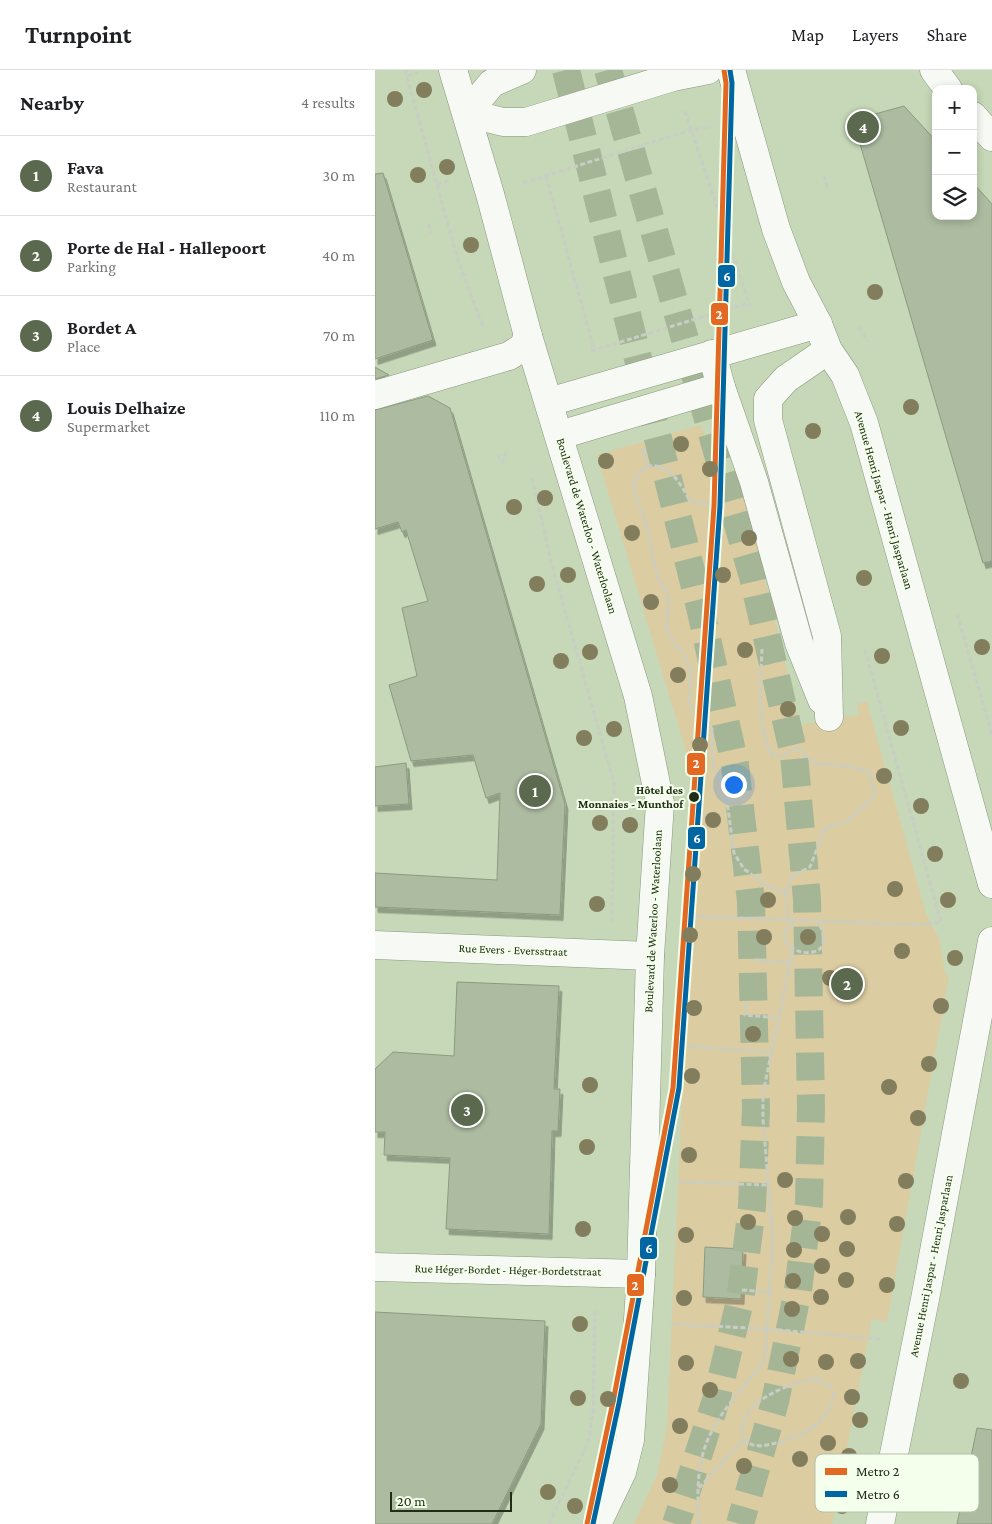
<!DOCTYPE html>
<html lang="en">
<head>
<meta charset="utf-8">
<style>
  :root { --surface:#fff; --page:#f2f2f2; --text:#202124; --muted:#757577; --line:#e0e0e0; --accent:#5b694e }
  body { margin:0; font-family:"Crimson Pro",serif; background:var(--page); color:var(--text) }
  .controls { position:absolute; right:15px; top:15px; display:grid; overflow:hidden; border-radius:10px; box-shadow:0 2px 8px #0003 }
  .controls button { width:45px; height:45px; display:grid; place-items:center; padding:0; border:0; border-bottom:1px solid var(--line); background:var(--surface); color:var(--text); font:25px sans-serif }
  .scale { position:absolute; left:15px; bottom:12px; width:122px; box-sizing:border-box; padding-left:5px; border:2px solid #212d15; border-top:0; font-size:14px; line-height:18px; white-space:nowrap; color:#212d15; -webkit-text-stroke:4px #f4ffec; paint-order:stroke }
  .you { position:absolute; left:358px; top:714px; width:18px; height:18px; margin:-12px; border:4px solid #fff; border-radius:50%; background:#1a73e8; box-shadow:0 0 0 8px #1a73e833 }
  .badge { display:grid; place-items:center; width:32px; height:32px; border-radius:50%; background:var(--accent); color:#fff; font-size:16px; font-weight:700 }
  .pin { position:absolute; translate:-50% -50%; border:2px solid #fff; box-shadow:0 1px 5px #0006 }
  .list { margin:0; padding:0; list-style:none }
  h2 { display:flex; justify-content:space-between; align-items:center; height:65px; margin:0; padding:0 20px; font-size:21px }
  h2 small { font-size:16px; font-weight:400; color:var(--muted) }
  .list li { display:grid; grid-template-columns:32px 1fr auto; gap:15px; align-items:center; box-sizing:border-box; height:80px; padding:0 20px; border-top:1px solid var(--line) }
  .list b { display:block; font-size:19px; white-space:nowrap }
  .list p { margin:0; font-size:16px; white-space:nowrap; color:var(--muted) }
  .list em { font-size:16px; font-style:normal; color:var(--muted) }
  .icon { flex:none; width:28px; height:28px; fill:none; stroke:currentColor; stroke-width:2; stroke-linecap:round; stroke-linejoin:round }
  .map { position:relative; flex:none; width:617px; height:1454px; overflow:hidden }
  header { display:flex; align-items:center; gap:30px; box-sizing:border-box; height:70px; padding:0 25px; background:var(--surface); border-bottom:1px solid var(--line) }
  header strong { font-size:24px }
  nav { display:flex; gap:28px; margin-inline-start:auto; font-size:18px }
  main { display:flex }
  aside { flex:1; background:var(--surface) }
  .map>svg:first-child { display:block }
  .green { fill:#dbcca2 }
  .building { fill:#adbba1; stroke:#8c9a80; filter:url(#shadow) }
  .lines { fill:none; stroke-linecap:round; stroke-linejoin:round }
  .highway-tunnel { stroke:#a5b697; stroke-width:28; stroke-dasharray:28 14; stroke-linecap:butt }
  .minor-casing { stroke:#8a977e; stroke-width:29 }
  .major-casing { stroke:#8a977e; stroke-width:29 }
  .path { stroke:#c9cec5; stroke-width:3; stroke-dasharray:5 2.5; stroke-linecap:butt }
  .minor { stroke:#f6f9f4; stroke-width:28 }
  .major { stroke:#f6f9f4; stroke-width:28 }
  .metro-1-casing { stroke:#f4ffec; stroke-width:9 }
  .metro-2-casing { stroke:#f4ffec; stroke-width:9 }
  .metro-1 { stroke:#e36922; stroke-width:5 }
  .metro-2 { stroke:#0066a3; stroke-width:5 }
  .tree { fill:#827d5c }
  .stop-dot { fill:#212d15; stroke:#f4ffec; stroke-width:2 }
  .labels { text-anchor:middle; stroke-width:4; stroke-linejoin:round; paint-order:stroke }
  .street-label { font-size:12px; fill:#212d15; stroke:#f4ffec }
  .stop-label { font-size:12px; font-weight:bold; fill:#212d15; stroke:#f4ffec; text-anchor:end }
  .key { fill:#f4ffec; stroke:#b5c0ac; stroke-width:1 }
  .key-label { font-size:14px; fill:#212d15 }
  .line-badge { stroke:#f4ffec; stroke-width:2 }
  .badge-label { font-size:14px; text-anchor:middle; font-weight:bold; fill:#fff }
</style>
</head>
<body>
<header>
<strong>Turnpoint</strong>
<nav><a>Map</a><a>Layers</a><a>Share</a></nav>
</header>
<main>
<aside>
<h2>Nearby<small>4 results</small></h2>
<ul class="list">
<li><span class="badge">1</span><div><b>Fava</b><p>Restaurant</p></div><em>30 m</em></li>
<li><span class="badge">2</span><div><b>Porte de Hal - Hallepoort</b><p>Parking</p></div><em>40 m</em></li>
<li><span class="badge">3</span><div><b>Bordet A</b><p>Place</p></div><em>70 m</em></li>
<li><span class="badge">4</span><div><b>Louis Delhaize</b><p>Supermarket</p></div><em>110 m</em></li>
</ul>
</aside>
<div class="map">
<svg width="617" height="1454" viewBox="0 0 617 1454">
  <defs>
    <filter id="shadow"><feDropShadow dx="3" dy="5.5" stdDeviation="0" flood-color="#0004"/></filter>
  </defs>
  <rect width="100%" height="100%" fill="#c6d8b7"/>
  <polygon class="green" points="326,355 341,407 363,398 425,655 484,645 482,634 492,632 551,844 564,868 570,904 574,906 512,1252 497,1249 457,1454 259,1454 282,1405 292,1357 320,742 310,678 222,385"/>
  <g class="building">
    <polygon points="529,36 561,71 561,146 598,146 598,113 617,134 617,491 608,493 478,50"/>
    <polygon points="8,103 58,270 0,289 0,104"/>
    <polygon points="0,297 14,305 0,309"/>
    <polygon points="53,326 75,338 190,734 185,845 0,837 0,803 122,810 125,723 111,728 98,685 36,691 14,615 42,606 27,538 53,531 31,460 27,462 23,452 0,459 0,340"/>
    <polygon points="31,693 34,734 0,736 0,697"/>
    <polygon points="82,912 184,916 179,1019 185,1019 183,1061 177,1061 174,1164 71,1159 75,1088 9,1085 10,1062 0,1062 0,999 18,982 79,986"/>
    <polygon points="330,1177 368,1179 366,1229 328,1227"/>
    <polygon points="0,1242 170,1251 166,1354 117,1454 0,1454"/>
    <polygon points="602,1358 617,1360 617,1454 582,1454"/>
  </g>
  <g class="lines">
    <g class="highway-tunnel">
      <polyline points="191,0 325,537 360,695 376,831 381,1039 377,1137 365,1231 342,1327 301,1454"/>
      <polyline points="233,0 378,507 419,685 432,829 436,1036 434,1133 423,1220 400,1332 365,1454"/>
    </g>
    <g class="minor-casing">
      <g id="minor">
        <polyline points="453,280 411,309 393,329 393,350 452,566 454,647"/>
        <polyline points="337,284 346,317 379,412 424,573 447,630"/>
        <polyline points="0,325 134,286 148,277 153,266"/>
        <polyline points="174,332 443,254"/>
        <polyline points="185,365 346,317"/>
        <polyline points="0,875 275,886"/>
        <polyline points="0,1197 266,1204"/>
      </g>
    </g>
    <g class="major-casing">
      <g id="major">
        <polyline points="78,0 115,124 153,266 263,626 285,733 275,886 266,1204 255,1370 247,1402 222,1454"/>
        <polyline points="356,0 401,159 421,212 443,254 453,280 470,305 489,353 617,814"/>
        <polyline points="559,0 573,19"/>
        <polyline points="92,43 128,52 151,52 298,7 333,0"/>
        <polyline points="92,43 117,13 147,0"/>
        <polyline points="598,46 617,67"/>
        <polyline points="505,1454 551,1224 617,871"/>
      </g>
    </g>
    <g class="path">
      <polyline points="30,0 83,190 108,257"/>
      <polyline points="32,6 43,2"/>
      <polyline points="310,41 375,236"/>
      <polyline points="449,105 453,119"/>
      <polyline points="171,106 219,279"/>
      <polyline points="148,113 316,60 336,57"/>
      <polyline points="62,115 75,110"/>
      <polyline points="54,154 56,163"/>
      <polyline points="484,257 492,271"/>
      <polyline points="216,281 373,233"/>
      <polyline points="268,378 272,396 259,410 259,421 272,458 282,505 294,528 291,560 302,577 308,582 316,601 314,634 320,644 330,650 337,659 338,692 340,701 350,716 359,783 369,799 391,815 411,824 413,850"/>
      <polyline points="122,385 128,394"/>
      <polyline points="128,394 131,382"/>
      <path d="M272,396C295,393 305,413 315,431C326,434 338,431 348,437"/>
      <polyline points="157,408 177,495 239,713 237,851"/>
      <polyline points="582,544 617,664"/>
      <path d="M387,579C386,610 381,657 397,685L406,686L423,678L439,693L473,696L494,701L500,724L497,729L472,751L450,758L435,797L417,806L411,824"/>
      <polyline points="312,846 550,855 566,852 490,580"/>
      <path d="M419,851C382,883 472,902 443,852"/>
      <polyline points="380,890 415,893"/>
      <polyline points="372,933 370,945 404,948"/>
      <polyline points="307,976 396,982"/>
      <polyline points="304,1112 393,1115"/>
      <polyline points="367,1220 395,1222"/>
      <polyline points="298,1254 393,1259 506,1269"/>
      <path d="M441,1309L454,1314L459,1324C453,1353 427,1367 401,1373C393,1375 381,1378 374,1373C369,1370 366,1363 367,1357C371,1329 417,1312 441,1309Z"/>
      <polyline points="324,1418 369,1369"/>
      <polyline points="174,1454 213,1372 218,1342 220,1239"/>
      <path d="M324,1454C318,1371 337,1355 387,1294L390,1287L398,1172L388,1049V1023L418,880"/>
    </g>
    <use href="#minor" class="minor"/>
    <use href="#major" class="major"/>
    <g class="metro-1-casing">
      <polyline id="metro-1" points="212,1454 238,1332 298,1018 339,436 351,13 349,0"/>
    </g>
    <g class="metro-2-casing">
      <polyline id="metro-2" points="218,1454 244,1333 304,1018 345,436 357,13 355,0"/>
    </g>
    <use href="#metro-1" class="metro-1"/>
    <use href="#metro-2" class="metro-2"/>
  </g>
  <g class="tree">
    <circle cx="49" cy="20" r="8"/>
    <circle cx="20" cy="29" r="8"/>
    <circle cx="72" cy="97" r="8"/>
    <circle cx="43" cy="105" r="8"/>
    <circle cx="96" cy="175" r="8"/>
    <circle cx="500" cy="222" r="8"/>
    <circle cx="536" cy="337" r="8"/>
    <circle cx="438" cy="361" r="8"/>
    <circle cx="306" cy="374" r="8"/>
    <circle cx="231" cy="391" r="8"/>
    <circle cx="335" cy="399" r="8"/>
    <circle cx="170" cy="428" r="8"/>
    <circle cx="139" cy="437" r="8"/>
    <circle cx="257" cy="463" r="8"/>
    <circle cx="374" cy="468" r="8"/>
    <circle cx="193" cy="505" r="8"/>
    <circle cx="348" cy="505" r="8"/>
    <circle cx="489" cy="508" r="8"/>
    <circle cx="162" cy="514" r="8"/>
    <circle cx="276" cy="532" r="8"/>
    <circle cx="607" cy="577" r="8"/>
    <circle cx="370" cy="580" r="8"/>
    <circle cx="215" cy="582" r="8"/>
    <circle cx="507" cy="586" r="8"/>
    <circle cx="186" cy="591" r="8"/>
    <circle cx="303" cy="605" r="8"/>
    <circle cx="413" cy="639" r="8"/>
    <circle cx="526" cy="658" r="8"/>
    <circle cx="239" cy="659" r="8"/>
    <circle cx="209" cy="668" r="8"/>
    <circle cx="325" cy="675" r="8"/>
    <circle cx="509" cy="706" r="8"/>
    <circle cx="546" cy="736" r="8"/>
    <circle cx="338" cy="750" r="8"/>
    <circle cx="225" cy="753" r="8"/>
    <circle cx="255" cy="755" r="8"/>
    <circle cx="560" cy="784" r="8"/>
    <circle cx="318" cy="804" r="8"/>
    <circle cx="520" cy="819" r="8"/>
    <circle cx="393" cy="830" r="8"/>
    <circle cx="573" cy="830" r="8"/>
    <circle cx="222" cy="834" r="8"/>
    <circle cx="315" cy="865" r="8"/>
    <circle cx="389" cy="867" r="8"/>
    <circle cx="433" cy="867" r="8"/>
    <circle cx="527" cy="881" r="8"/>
    <circle cx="580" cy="888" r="8"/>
    <circle cx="455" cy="908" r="8"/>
    <circle cx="566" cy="936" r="8"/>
    <circle cx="319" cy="938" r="8"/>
    <circle cx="378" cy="964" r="8"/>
    <circle cx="554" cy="994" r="8"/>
    <circle cx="317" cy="1006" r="8"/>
    <circle cx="215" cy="1015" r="8"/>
    <circle cx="514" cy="1017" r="8"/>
    <circle cx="543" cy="1048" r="8"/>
    <circle cx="212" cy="1077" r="8"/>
    <circle cx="314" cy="1085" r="8"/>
    <circle cx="410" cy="1110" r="8"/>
    <circle cx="531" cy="1111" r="8"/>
    <circle cx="473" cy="1147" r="8"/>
    <circle cx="420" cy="1148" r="8"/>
    <circle cx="373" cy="1152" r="8"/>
    <circle cx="522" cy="1154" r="8"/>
    <circle cx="208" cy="1159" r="8"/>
    <circle cx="447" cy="1164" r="8"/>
    <circle cx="311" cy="1165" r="8"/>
    <circle cx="472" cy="1179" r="8"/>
    <circle cx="419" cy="1180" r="8"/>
    <circle cx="447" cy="1196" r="8"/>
    <circle cx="471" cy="1210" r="8"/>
    <circle cx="418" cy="1211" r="8"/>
    <circle cx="512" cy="1215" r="8"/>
    <circle cx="446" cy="1227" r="8"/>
    <circle cx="309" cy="1228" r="8"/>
    <circle cx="417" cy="1239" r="8"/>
    <circle cx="205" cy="1254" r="8"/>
    <circle cx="416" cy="1289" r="8"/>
    <circle cx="483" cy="1291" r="8"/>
    <circle cx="451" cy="1292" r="8"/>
    <circle cx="311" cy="1293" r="8"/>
    <circle cx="586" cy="1311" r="8"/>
    <circle cx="335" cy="1320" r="8"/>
    <circle cx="477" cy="1327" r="8"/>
    <circle cx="203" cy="1328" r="8"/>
    <circle cx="233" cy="1329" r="8"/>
    <circle cx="485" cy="1350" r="8"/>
    <circle cx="305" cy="1356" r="8"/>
    <circle cx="453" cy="1373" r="8"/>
    <circle cx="474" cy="1386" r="8"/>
    <circle cx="425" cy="1389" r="8"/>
    <circle cx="369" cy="1396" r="8"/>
    <circle cx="295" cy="1415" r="8"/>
    <circle cx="173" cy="1422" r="8"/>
    <circle cx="200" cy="1436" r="8"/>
    <circle cx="467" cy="1436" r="8"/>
  </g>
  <circle class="stop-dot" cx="319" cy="727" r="6"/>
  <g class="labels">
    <g class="street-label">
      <text transform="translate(509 430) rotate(74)" y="4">Avenue Henri Jaspar - Henri Jasparlaan</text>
      <text transform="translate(212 456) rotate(73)" y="4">Boulevard de Waterloo - Waterloolaan</text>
      <text transform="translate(278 851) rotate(-87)" y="4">Boulevard de Waterloo - Waterloolaan</text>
      <text transform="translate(138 880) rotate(2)" y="4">Rue Evers - Eversstraat</text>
      <text transform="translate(556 1196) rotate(-79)" y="4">Avenue Henri Jaspar - Henri Jasparlaan</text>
      <text transform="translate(133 1200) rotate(1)" y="4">Rue Héger-Bordet - Héger-Bordetstraat</text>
    </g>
    <g class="stop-label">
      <text x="308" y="724">Hôtel des<tspan x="308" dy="14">Monnaies - Munthof</tspan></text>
    </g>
  </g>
  <rect x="440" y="1384" width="164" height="58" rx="8" class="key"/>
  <rect x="450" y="1398" width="22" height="7" fill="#e36922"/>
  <rect x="450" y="1421" width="22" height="6" fill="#0066a3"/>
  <g class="key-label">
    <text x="481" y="1406">Metro 2</text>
    <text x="481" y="1429">Metro 6</text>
  </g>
  <g class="line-badge">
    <rect x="342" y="194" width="19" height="24" rx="5" fill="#0066a3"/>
    <rect x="335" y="232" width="19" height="24" rx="5" fill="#e36922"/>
    <rect x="311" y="682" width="20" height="24" rx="5" fill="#e36922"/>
    <rect x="312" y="756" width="19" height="24" rx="5" fill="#0066a3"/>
    <rect x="264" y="1166" width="19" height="24" rx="5" fill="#0066a3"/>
    <rect x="251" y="1203" width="19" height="24" rx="5" fill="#e36922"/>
  </g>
  <g class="badge-label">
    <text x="352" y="211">6</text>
    <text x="344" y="249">2</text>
    <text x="321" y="698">2</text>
    <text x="322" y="773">6</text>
    <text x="274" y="1183">6</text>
    <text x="260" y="1220">2</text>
  </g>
</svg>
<div class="controls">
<button>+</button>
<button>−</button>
<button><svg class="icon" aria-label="layers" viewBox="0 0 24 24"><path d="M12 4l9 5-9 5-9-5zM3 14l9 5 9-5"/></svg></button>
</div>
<div class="scale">20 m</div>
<div class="you"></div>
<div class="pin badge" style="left:160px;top:721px">1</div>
<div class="pin badge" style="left:472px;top:914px">2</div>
<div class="pin badge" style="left:92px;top:1040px">3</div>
<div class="pin badge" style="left:488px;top:57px">4</div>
</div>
</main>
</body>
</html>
